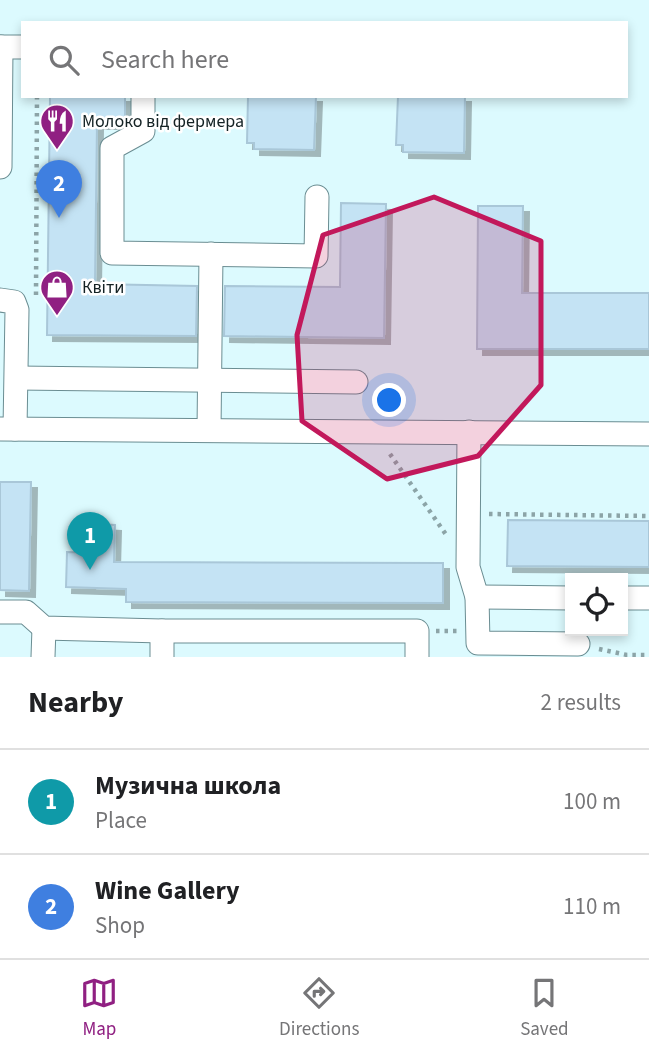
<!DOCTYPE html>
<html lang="en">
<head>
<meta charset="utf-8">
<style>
  :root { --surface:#fff; --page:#f6f6f6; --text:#202124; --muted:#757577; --line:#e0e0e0; --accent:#902082 }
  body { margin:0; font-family:"Source Sans 3",sans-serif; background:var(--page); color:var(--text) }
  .controls { position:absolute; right:21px; bottom:21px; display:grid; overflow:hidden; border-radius:0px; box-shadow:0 4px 10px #0003 }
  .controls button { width:63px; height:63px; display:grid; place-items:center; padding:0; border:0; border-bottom:2px solid var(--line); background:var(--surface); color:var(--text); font:35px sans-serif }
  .you { position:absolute; left:390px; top:401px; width:24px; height:24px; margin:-18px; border:5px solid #fff; border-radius:50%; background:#1a73e8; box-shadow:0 0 0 10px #1a73e833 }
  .badge { display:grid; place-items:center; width:46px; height:46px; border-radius:50%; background:var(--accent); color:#fff; font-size:23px; font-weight:700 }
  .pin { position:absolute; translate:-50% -58px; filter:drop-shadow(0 2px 4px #0008) }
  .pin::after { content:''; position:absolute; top:37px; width:24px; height:21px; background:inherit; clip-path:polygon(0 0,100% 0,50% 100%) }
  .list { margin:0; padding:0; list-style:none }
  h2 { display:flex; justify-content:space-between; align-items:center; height:91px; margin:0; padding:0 28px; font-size:30px }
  h2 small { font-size:23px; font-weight:400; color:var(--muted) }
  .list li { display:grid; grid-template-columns:46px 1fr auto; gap:21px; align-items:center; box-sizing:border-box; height:105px; padding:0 28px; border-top:2px solid var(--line) }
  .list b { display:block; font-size:26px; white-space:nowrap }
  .list p { margin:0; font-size:23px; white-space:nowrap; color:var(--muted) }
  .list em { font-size:23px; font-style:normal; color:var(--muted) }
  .icon { flex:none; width:38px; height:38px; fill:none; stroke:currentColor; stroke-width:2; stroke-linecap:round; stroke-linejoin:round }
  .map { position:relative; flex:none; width:649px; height:657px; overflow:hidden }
  .search { position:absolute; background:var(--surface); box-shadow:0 4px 10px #0003; left:21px; right:21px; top:21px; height:77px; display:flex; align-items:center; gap:18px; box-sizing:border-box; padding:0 24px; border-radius:0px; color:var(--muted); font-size:26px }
  .sheet { height:301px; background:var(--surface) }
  nav { display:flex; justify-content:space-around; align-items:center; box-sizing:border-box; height:98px; border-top:2px solid var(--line); background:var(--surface); font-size:19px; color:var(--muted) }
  nav a { display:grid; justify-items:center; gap:4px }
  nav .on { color:var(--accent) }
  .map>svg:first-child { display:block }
  .building { fill:#c4e3f4; stroke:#a9c7d8; stroke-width:2; filter:url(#shadow) }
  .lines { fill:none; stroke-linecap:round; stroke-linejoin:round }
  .minor-casing { stroke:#6a8d92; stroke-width:25 }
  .path { stroke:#8ca4a7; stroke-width:4.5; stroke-dasharray:3.5 5; stroke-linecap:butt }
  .minor { stroke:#fff; stroke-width:23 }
  .marked { fill:#c2185b; fill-opacity:0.2; stroke:#c2185b; stroke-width:5; stroke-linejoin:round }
  .labels { text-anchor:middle; stroke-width:5; stroke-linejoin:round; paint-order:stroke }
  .poi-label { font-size:18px; fill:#142224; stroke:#fff; text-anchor:start }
</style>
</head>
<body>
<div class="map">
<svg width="649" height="657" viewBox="0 0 649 657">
  <defs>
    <filter id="shadow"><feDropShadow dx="6" dy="6" stdDeviation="0" flood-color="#0004"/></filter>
  </defs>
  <rect width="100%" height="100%" fill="#dcfafe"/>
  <g class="building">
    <polygon points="50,96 125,96 125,123 97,123 95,284 197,286 196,336 47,335"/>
    <polygon points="248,96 316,96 314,150 254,149 254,143 247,143"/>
    <polygon points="398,96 465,96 464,153 403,152 403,145 396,145"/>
    <polygon points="341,203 386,204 384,338 224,336 225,286 340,287"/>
    <polygon points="478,206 523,206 522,293 649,293 649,349 477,349"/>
    <polygon points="0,482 31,482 29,591 0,590"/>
    <polygon points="508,520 649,521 649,567 507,566"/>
    <polygon points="97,524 115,525 114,562 443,563 443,603 126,602 126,589 66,587 67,552 96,553"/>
  </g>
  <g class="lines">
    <g class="minor-casing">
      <g id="minor">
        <polyline points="0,47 23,47"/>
        <polyline points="143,96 143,131 112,148 112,253 316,256 317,197"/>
        <polyline points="0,167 1,47"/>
        <polyline points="0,300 14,302 17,310 15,429"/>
        <polyline points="17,378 356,382"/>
        <polyline points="0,429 649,434"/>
        <polyline points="209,430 211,254"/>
        <polyline points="469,432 468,567 477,597 478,643 578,644"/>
        <polyline points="477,597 570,598"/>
        <polyline points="623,598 649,598"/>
        <polyline points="0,612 26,612 44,628 162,631 417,631 417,657"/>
        <polyline points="43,657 44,628"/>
        <polyline points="162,657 162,631"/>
      </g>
    </g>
    <g class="path">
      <polyline points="36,295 37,96"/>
      <polyline points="390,454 447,536"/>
      <polyline points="489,514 649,516"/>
      <polyline points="436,631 458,631"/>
      <polyline points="599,649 627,655 649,655"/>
    </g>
    <use href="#minor" class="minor"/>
  </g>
  <path class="marked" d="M434,197L541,241V385L478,456L387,479L302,421L297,335L323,235Z"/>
  <defs>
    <g id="restaurant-pin" transform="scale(1.75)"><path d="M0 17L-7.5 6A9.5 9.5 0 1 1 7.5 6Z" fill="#902082" stroke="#fff"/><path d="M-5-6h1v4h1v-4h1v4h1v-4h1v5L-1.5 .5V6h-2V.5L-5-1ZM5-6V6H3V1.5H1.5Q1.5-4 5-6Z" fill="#fff"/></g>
    <g id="shop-pin" transform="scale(1.75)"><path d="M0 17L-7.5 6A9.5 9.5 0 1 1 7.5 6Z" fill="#902082" stroke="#fff"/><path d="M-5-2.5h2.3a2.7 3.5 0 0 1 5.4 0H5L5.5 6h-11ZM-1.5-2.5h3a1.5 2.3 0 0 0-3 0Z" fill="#fff"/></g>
  </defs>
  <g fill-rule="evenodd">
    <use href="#restaurant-pin" x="57" y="121"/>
    <use href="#shop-pin" x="57" y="287"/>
  </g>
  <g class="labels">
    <g class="poi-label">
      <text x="82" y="127">Молоко від фермера</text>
      <text x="82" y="293">Квіти</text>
    </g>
  </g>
</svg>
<div class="controls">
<button><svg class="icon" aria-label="locate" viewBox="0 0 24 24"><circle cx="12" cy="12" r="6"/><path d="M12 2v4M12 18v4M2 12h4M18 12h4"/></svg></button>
</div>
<div class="you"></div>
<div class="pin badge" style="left:90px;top:570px;background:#0f9aa8">1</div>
<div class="pin badge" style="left:59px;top:218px;background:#3f7fe0">2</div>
<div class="search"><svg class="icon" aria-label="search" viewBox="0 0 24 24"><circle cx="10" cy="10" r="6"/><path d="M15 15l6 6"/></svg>Search here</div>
</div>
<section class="sheet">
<h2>Nearby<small>2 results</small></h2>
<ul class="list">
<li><span class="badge" style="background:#0f9aa8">1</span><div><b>Музична школа</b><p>Place</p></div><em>100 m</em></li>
<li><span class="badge" style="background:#3f7fe0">2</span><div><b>Wine Gallery</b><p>Shop</p></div><em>110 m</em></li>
</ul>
</section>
<nav>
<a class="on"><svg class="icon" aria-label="map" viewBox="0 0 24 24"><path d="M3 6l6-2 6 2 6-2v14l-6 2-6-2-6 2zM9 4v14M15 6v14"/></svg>Map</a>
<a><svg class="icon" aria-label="directions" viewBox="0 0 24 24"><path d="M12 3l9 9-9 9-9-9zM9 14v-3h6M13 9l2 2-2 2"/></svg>Directions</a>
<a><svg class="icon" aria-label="saved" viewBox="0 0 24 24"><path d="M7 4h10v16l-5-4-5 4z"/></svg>Saved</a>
</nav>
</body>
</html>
